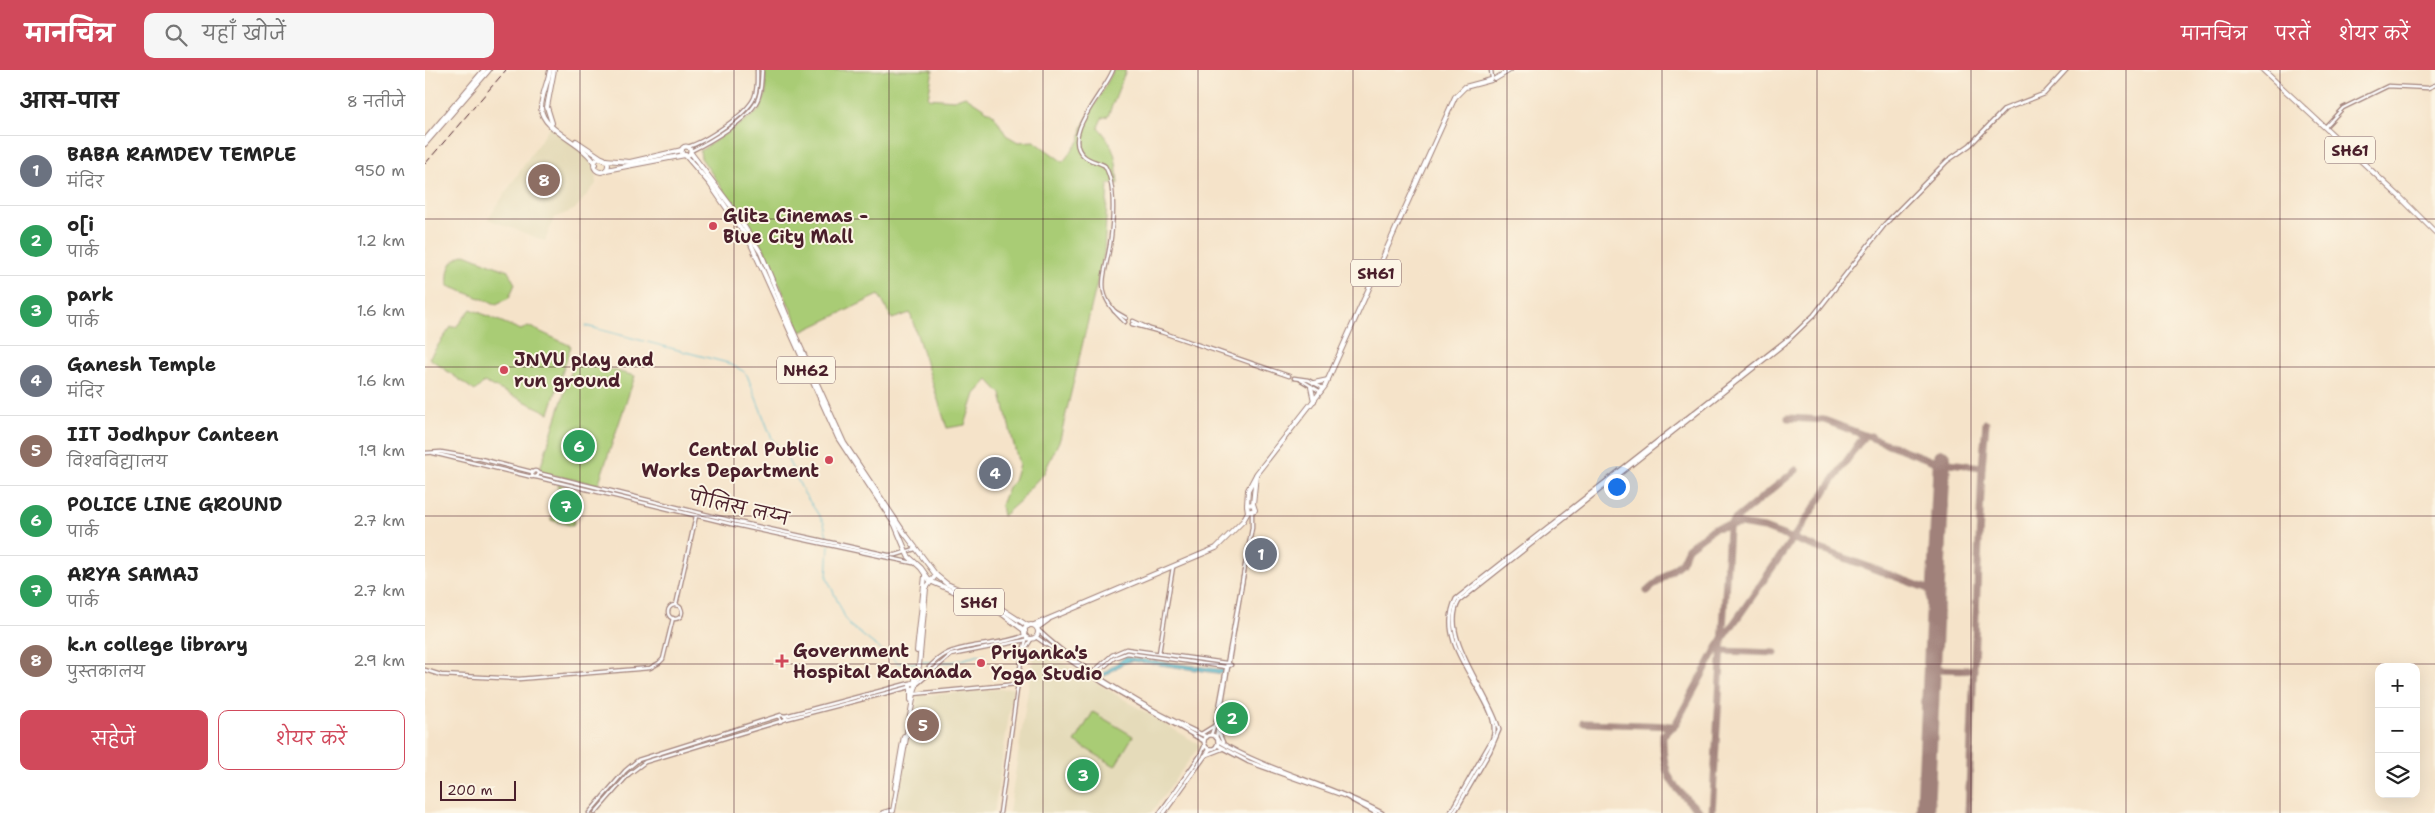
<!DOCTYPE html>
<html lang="hi">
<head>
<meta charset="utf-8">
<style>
  :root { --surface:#fff; --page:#f6f6f6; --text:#222; --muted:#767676; --line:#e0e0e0; --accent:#d1495b }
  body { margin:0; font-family:"Shantell Sans","Playpen Sans Deva",sans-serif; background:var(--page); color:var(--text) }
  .controls { position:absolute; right:15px; bottom:15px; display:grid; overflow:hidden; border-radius:10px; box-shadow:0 5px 20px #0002 }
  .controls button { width:45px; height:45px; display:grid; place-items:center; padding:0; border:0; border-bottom:1px solid var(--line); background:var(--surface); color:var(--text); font:25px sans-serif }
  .scale { position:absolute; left:15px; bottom:12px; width:76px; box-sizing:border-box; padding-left:5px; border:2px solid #4a1f2b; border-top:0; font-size:14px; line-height:18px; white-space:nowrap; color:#4a1f2b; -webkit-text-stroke:4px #fcf5e5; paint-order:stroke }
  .you { position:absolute; left:1191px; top:416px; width:18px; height:18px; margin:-12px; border:4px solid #fff; border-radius:50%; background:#1a73e8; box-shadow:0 0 0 8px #1a73e833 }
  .badge { display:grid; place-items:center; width:32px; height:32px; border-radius:50%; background:var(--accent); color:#fff; font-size:16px; font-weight:700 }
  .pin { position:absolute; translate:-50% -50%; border:2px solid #fff; box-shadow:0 1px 5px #0006 }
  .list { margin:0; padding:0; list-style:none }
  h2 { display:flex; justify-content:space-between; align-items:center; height:65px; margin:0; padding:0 20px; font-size:21px }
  h2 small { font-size:16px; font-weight:400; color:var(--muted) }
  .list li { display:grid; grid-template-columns:32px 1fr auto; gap:15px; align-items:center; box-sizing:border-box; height:70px; padding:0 20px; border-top:1px solid var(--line) }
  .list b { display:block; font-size:19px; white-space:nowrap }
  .list p { margin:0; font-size:16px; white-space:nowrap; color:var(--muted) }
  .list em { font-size:16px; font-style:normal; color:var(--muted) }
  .actions { display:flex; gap:10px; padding:15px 20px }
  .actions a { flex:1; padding:11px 0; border:1px solid var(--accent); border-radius:10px; text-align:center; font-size:18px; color:var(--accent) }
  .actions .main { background:var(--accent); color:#fff }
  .icon { flex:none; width:28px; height:28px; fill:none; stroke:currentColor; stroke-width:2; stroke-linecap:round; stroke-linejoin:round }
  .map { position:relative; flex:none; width:2010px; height:743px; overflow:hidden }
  header { display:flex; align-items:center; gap:30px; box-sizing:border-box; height:70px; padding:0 25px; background:var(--accent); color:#fff }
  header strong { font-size:24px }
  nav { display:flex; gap:28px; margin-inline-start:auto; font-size:18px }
  .search { width:350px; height:45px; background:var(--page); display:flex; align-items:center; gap:12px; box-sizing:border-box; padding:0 18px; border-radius:10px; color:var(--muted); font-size:19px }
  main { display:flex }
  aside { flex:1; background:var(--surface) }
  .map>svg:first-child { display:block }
  .built { fill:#e5dbba }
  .green { fill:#a9cc75; stroke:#7a7650 }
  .water { fill:#4fb8cc; stroke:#4c6c7c }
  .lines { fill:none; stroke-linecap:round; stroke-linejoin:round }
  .stream { stroke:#4fb8cc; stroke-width:1 }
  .taxiway { stroke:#a0817a; stroke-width:7 }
  .runway { stroke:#a0817a; stroke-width:18 }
  .tertiary-casing { stroke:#a0817a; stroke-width:5 }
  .secondary-casing { stroke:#a0817a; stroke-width:5.5 }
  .primary-casing { stroke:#a0817a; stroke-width:6 }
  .trunk-casing { stroke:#a0817a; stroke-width:6 }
  .tertiary { stroke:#fff; stroke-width:2.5 }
  .secondary { stroke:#fff; stroke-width:3 }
  .primary { stroke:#fff; stroke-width:4 }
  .trunk { stroke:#fff; stroke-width:4 }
  .rail { stroke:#4a1f2b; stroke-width:1; stroke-dasharray:8 4; stroke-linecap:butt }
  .grid { fill:none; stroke:#4a1f2b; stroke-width:1; stroke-opacity:0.55 }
  .poi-dot { fill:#d1495b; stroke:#fcf5e5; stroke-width:2 }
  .labels { text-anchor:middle; stroke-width:4; stroke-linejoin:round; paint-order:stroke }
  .shield { fill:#fcf5e5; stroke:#7f5f63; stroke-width:1 }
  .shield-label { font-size:16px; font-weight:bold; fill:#4a1f2b }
  .poi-label { font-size:18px; font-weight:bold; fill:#4a1f2b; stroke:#fcf5e5; text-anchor:start }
  .street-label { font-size:18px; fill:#4a1f2b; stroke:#fcf5e5 }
</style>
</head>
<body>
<header>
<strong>मानचित्र</strong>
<div class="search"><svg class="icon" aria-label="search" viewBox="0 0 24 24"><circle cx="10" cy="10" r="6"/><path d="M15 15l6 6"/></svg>यहाँ खोजें</div>
<nav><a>मानचित्र</a><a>परतें</a><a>शेयर करें</a></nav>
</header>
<main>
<aside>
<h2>आस-पास<small>8 नतीजे</small></h2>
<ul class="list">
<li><span class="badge" style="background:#6b7280">1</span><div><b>BABA RAMDEV TEMPLE</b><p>मंदिर</p></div><em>950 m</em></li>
<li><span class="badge" style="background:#2e9e5b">2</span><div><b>o[i</b><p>पार्क</p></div><em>1.2 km</em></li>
<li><span class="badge" style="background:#2e9e5b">3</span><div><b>park</b><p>पार्क</p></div><em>1.6 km</em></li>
<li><span class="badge" style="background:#6b7280">4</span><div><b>Ganesh Temple</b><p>मंदिर</p></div><em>1.6 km</em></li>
<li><span class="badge" style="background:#8d6e63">5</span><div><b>IIT Jodhpur Canteen</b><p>विश्वविद्यालय</p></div><em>1.9 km</em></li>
<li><span class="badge" style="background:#2e9e5b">6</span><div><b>POLICE LINE GROUND</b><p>पार्क</p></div><em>2.7 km</em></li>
<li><span class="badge" style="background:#2e9e5b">7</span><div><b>ARYA SAMAJ</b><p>पार्क</p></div><em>2.7 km</em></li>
<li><span class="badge" style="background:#8d6e63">8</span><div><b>k.n college library</b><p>पुस्तकालय</p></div><em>2.9 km</em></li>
</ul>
<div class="actions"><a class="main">सहेजें</a><a>शेयर करें</a></div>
</aside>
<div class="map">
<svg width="2010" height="743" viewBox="0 0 2010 743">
  <rect width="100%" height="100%" fill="#fcf5e5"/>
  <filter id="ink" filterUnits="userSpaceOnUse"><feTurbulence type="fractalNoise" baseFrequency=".02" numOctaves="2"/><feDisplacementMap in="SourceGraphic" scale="10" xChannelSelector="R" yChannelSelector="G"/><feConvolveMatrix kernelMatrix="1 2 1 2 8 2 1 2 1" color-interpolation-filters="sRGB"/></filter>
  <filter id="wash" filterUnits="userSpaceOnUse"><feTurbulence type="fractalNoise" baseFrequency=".0096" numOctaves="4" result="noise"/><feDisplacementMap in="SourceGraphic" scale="20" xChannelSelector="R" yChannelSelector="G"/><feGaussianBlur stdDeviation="1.12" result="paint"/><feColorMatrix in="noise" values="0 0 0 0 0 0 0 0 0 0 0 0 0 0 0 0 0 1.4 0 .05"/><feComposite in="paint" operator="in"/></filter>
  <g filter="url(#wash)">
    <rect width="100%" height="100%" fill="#f5e3c9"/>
    <g class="built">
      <polygon points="125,56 161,83 170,99 171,114 149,140 129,148 120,171 63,149"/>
      <polygon points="610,576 775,675 726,743 584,743"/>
      <polygon points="588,618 569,743 510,743 471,737 493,626"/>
    </g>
    <g class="green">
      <path d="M340,0H508L503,28L529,30L540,26L569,45L581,65L593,72L609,71L638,92L655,70L657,58L689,0H701L683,46L677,48L673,57C691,77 691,88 693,114H683L679,183L635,369L619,403L601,422L597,429L578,446L576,435L583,417L589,411L594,395L576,324L563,310L550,324L540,355L522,358L485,243L467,249L454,225L376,262L338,177L276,88L275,81L334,41L341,24Z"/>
      <path d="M40,184L83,201L90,214L84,228L71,234L23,216C22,200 24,190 40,184Z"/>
      <polygon points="46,239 96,260 103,256 146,276 124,343 59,312 50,321 4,288 26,257 31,257"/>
      <polygon points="150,290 210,306 173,415 114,402"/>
      <polygon points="134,413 139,417 156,423 148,456 126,450"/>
      <polygon points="668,642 708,666 690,696 650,672"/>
    </g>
    <polygon class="water" points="700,587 800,600 799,604 707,591 697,594 680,606 677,604"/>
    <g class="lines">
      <g class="stream">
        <polyline points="161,256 303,293 318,301 322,305 347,369 360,384 379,423 399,453 403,471"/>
        <polyline points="404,475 402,508 423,554 473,593 492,593"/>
        <polyline points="496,592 507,592"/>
        <polyline points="511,592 527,592 559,584"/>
      </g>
      <g class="taxiway">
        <polyline points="1363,348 1399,350 1508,391 1557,397"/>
        <polyline points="1222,521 1256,493 1263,478 1289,458 1315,454 1339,458 1511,522"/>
        <polyline points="1297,581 1350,583"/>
        <polyline points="1507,599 1549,600"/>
        <polyline points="1159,653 1249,656"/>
        <path d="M1276,743C1247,715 1237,707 1238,665L1250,655L1293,576L1436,370L1439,367L1446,366"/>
        <polyline points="1287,743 1304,459 1307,452 1371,400"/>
        <polyline points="1543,743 1557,397 1561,353"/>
      </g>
      <polyline class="runway" points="1500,743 1517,388"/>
    </g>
  </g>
  <g filter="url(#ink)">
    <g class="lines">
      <g class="tertiary-casing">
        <g id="tertiary">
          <path d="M688,0C680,22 635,66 659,86C664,91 674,92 680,96C691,115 688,153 685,175C679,211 668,223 700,252"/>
          <polyline points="1066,0 1067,8"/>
          <polyline points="1900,57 1918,38 1963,16 2003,18 2010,15"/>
          <path d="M262,77C280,72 321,45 329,28C333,19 332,9 332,0"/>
          <path d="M266,81C284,72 323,50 332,31C337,22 336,10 337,0"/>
          <polyline points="689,241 701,248"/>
          <polyline points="708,251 723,258"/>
          <polyline points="707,254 736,262 864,306"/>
          <polyline points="869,308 883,310 898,318"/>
          <polyline points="876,310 896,322"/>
          <polyline points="0,383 16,382 56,389 107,402"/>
          <polyline points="8,383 107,407"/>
          <circle cx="110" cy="404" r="3"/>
          <polyline points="113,403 308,451 463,485 471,485 490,479"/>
          <polyline points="111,407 306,454 488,493"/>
          <polyline points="251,535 271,446"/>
          <circle cx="250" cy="542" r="7"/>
          <polyline points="599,581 607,568"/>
          <polyline points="734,583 748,497"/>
          <polyline points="0,600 16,605 94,609 225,598 234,593 238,589 248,548"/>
          <polyline points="668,602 687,585 701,579 801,593 806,595 801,597 702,583 689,588 671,604"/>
          <path d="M490,614C498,602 514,585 528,581C552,573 577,575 601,565"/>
          <polyline points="492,614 526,585 601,570"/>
          <polyline points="489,624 592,614"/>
          <polyline points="360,646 485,613"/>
          <polyline points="361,649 485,617"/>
          <polyline points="793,661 798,672"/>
          <polyline points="776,664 789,656"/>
          <polyline points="786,665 792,648 827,458 827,442"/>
          <polyline points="791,668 821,490"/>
          <polyline points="779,686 797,679"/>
          <polyline points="164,743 200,701 213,690 356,645 360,646 361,649 356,651 354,646"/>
          <polyline points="170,743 204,704 220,692 356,651"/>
          <polyline points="575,743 597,584 602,567"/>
        </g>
      </g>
      <g class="secondary-casing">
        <g id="secondary">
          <path d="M613,560C659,603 725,641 782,667"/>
          <polyline points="611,567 677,612 779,671"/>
          <circle cx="786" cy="672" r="7"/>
          <path d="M793,671C844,702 904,714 957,743"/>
          <polyline points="792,675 824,692 920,726 951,743"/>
          <polyline points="735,743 775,686 780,675"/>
          <polyline points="739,743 785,679"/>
          <path d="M1025,743L1067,670C1083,634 1005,581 1031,529L1363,269"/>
          <path d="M1029,743L1065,681L1074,660C1066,625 1013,566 1034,531L1360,273L1389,245L1460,154L1522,91L1545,75L1580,39L1619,24L1641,0"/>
        </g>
      </g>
      <g class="primary-casing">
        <g id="primary">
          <polyline points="1838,0 1975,127 2010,162"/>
          <polyline points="1070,9 1085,0"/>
          <polyline points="0,70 59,0"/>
          <polyline points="0,74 64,0"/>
          <polyline points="889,313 903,310"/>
          <polyline points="886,317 889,331"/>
          <polyline points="828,434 831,405"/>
          <polyline points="822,435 823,420 832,403 900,316 1030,27 1040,17 1066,10"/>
          <polyline points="511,505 522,514 575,538 603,556"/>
          <polyline points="505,511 572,540 600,561"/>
          <polyline points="609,555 791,478 818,451 823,442 822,435 828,434 830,440 823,442"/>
          <circle cx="606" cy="562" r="7"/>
          <polyline points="612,558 623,550"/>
        </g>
      </g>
      <g class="trunk-casing">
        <g id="trunk">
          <path d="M125,0C123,12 116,27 116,38C117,61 160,73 170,94"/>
          <polyline points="127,53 122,37 129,0"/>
          <polyline points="151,71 178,89"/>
          <circle cx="261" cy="81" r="4.5"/>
          <polyline points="266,83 309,140 336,183 366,256 419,373 478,461 511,505 501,518 494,596 489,613"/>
          <polyline points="261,86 285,114 325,172 413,368 470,455 483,486 496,498 505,511"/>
          <circle cx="176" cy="95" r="7"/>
          <polyline points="180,90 205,92 257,80"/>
          <polyline points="181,100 260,85"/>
          <polyline points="492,581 500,506"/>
          <circle cx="488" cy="616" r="3"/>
          <polyline points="486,630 486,619"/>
          <polyline points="470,718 479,666"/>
          <polyline points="468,741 490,618"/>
          <polyline points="458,743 465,741"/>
        </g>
      </g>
      <use href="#tertiary" class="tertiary"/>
      <use href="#secondary" class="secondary"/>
      <use href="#primary" class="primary"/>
      <use href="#trunk" class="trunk"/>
      <polyline class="rail" points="0,94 81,0"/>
    </g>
  </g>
  <path class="grid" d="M155,0V743M309,0V743M464,0V743M618,0V743M773,0V743M928,0V743M1082,0V743M1237,0V743M1392,0V743M1546,0V743M1701,0V743M1855,0V743M0,149H2010M0,297H2010M0,446H2010M0,594H2010"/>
  <g class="poi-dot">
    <circle cx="288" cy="156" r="5"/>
    <circle cx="79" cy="300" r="5"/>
    <circle cx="404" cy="390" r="5"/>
    <path d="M354.5 583.5h5v5h5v5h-5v5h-5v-5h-5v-5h5z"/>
    <circle cx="556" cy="593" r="5"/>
  </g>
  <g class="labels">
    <g class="shield">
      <rect x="1900" y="66.5" width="50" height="27" rx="4"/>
      <rect x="926" y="189.5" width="50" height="27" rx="4"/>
      <rect x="352" y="286.5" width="58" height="27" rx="4"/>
      <rect x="529" y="518.5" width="50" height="27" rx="4"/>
    </g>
    <g class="shield-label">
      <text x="1925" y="86">SH61</text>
      <text x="951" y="209">SH61</text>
      <text x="381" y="306">NH62</text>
      <text x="554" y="538">SH61</text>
    </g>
    <g class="poi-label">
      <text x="298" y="152">Glitz Cinemas -<tspan x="298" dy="21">Blue City Mall</tspan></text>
      <text x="89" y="296">JNVU play and<tspan x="89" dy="21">run ground</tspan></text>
      <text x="394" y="386" text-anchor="end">Central Public<tspan x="394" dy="21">Works Department</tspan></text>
      <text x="368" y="587">Government<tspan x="368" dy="21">Hospital Ratanada</tspan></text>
      <text x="566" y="589">Priyanka's<tspan x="566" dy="21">Yoga Studio</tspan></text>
    </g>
    <g class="street-label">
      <text transform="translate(314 438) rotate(13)" y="6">पोलिस लय्न</text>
    </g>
  </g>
</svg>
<div class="controls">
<button>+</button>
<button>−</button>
<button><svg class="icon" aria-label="layers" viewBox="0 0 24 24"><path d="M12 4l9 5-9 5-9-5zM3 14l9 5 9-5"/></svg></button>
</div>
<div class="scale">200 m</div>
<div class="you"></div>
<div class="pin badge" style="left:836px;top:484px;background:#6b7280">1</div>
<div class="pin badge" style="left:807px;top:648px;background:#2e9e5b">2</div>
<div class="pin badge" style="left:658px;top:705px;background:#2e9e5b">3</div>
<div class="pin badge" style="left:570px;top:403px;background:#6b7280">4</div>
<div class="pin badge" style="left:498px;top:655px;background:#8d6e63">5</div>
<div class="pin badge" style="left:154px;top:376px;background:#2e9e5b">6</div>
<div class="pin badge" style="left:141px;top:436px;background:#2e9e5b">7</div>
<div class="pin badge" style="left:119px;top:110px;background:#8d6e63">8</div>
</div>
</main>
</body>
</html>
